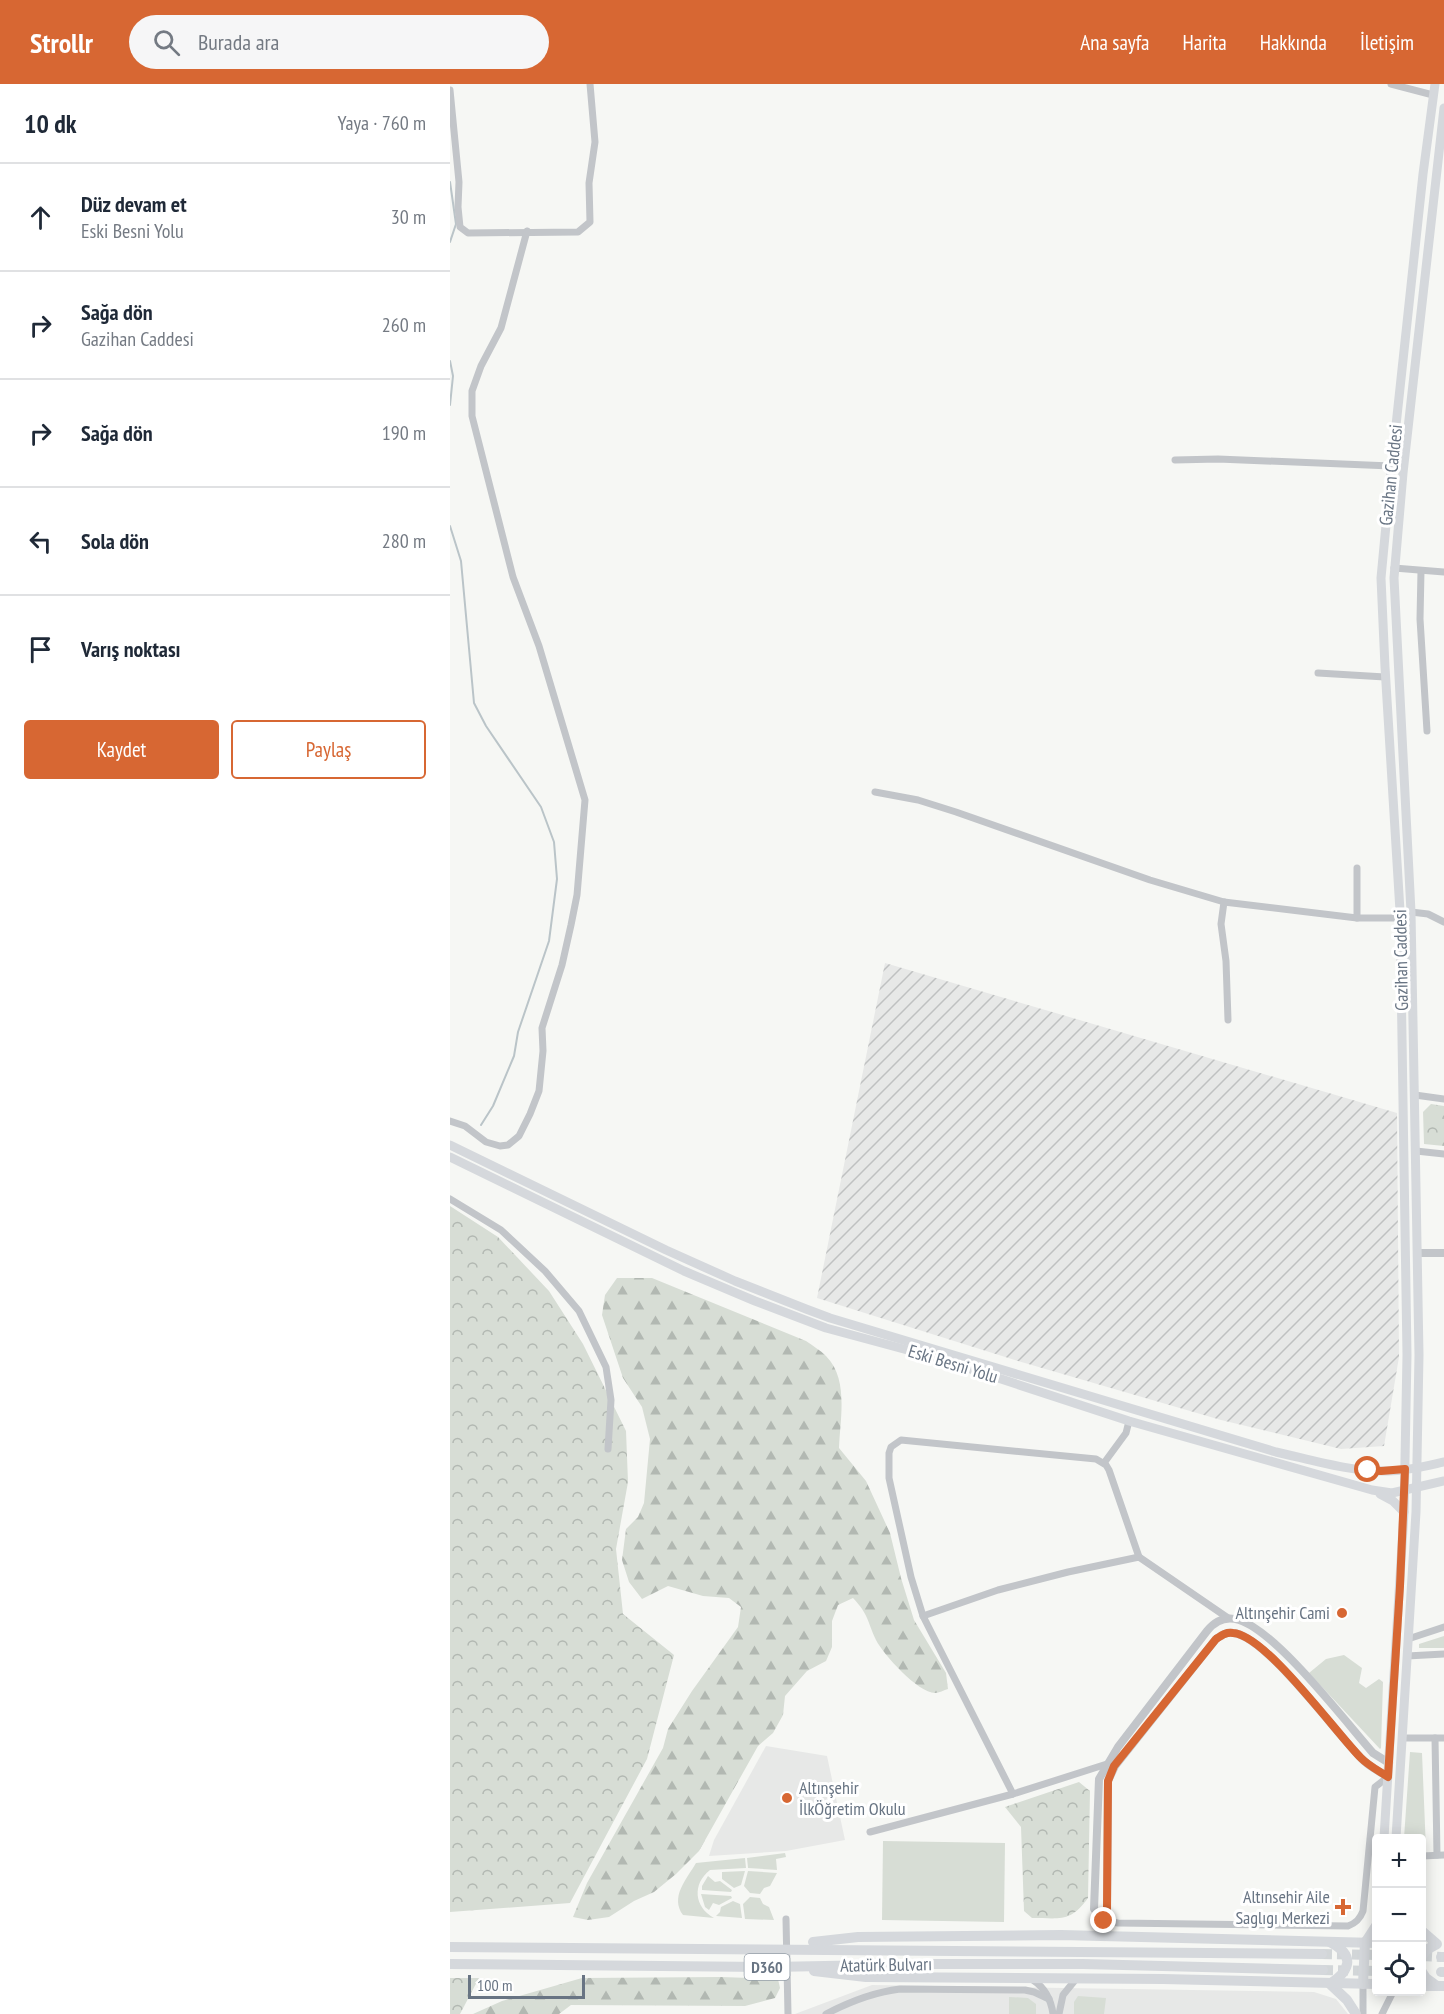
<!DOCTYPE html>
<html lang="tr">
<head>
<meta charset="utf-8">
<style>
  :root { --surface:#fff; --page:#f6f6f7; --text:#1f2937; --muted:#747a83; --line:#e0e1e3; --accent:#d76733 }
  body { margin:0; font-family:"PT Sans Narrow",sans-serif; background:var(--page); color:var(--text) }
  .controls { position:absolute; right:18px; bottom:18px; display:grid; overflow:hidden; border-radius:6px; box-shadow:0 3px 15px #0003 }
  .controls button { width:54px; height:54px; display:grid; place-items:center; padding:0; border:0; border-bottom:2px solid var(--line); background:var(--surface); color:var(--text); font:30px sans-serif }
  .scale { position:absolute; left:18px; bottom:15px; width:117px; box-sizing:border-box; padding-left:6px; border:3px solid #687483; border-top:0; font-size:16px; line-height:21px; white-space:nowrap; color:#687483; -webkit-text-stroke:4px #fff; paint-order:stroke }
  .stop { position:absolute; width:18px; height:18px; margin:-14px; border:4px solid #d76733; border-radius:50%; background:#fff }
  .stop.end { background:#d76733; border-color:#fff; box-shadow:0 2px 6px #0008 }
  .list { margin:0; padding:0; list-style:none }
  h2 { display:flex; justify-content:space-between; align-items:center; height:78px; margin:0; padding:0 24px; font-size:26px }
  h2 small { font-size:20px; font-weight:400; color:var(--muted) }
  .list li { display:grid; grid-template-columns:39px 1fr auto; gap:18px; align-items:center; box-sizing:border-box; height:108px; padding:0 24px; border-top:2px solid var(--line) }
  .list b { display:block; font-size:22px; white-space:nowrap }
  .list p { margin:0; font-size:20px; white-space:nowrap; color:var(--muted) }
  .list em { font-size:20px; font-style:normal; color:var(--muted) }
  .actions { display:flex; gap:12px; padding:18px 24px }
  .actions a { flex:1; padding:14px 0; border:2px solid var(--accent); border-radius:6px; text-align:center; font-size:21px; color:var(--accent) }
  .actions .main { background:var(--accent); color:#fff }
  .icon { flex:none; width:33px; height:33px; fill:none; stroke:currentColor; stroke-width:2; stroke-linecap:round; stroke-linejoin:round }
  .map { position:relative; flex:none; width:994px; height:1930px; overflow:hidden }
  header { display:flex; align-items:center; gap:36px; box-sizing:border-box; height:84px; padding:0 30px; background:var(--accent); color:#fff }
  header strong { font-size:28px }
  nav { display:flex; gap:33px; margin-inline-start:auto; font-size:21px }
  .search { width:420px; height:54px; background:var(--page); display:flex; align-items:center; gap:15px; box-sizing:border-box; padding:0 21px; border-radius:33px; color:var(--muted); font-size:22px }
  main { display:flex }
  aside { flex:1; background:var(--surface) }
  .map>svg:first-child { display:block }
  .built { fill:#e7e8e7 }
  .industrial { fill:url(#industrial-furrows) }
  .green { fill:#d7ddd5 }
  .forest { fill:url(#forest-firs) }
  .park { fill:url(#park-crowns) }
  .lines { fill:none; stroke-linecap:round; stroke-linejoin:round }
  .stream { stroke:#bac4c8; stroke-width:2 }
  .trunk-tunnel { stroke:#d2d6d8; stroke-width:10; stroke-dasharray:10 5; stroke-linecap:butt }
  .minor { stroke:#c2c5c9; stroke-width:7 }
  .tertiary { stroke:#c2c5c9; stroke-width:8 }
  .secondary { stroke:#d5d8dc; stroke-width:9 }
  .trunk { stroke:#d5d8dc; stroke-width:10 }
  .route { stroke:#d76733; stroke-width:8 }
  .poi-dot { fill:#d76733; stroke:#fff; stroke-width:2 }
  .labels { text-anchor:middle; stroke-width:6; stroke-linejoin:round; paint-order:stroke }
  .shield { fill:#fff; stroke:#959ea8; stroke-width:1.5 }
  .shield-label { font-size:16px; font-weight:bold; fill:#687483 }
  .street-label { font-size:18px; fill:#687483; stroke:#fff }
  .poi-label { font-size:18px; fill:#687483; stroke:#fff; text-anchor:end }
</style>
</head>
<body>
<header>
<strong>Strollr</strong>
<div class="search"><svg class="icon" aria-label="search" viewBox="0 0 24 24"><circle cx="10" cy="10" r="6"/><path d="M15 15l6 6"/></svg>Burada ara</div>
<nav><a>Ana sayfa</a><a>Harita</a><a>Hakkında</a><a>İletişim</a></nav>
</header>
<main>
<aside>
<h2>10 dk<small>Yaya · 760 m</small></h2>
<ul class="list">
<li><svg class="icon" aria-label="ahead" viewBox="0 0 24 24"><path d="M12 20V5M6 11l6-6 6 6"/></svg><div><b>Düz devam et</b><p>Eski Besni Yolu</p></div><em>30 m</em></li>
<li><svg class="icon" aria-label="right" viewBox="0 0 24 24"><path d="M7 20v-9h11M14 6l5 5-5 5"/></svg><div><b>Sağa dön</b><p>Gazihan Caddesi</p></div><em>260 m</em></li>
<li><svg class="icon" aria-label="right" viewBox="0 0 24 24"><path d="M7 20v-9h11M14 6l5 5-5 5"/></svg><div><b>Sağa dön</b></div><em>190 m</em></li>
<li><svg class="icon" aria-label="left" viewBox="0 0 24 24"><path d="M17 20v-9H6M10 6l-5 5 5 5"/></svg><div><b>Sola dön</b></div><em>280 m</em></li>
<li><svg class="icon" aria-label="arrive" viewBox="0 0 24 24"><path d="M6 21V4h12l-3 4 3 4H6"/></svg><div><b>Varış noktası</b></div></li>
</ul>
<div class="actions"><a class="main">Kaydet</a><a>Paylaş</a></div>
</aside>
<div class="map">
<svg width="994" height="1930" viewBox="0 0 994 1930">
  <defs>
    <pattern id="industrial-furrows" width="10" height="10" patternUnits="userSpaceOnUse" patternTransform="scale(1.5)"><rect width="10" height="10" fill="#e7e8e7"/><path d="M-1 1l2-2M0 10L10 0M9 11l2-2" fill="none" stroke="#bfc1c1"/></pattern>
    <pattern id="forest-firs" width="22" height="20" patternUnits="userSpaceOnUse" patternTransform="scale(1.5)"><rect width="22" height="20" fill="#d7ddd5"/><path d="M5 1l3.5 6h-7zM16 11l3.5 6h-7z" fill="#b2b8b2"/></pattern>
    <pattern id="park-crowns" width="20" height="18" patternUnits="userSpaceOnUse" patternTransform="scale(1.5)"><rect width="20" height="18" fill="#d7ddd5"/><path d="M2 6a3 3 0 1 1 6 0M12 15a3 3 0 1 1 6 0" fill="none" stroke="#b2b8b2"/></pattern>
  </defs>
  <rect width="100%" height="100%" fill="#f6f7f4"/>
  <g class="built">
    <polygon points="316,1662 377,1672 395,1756 336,1767 259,1772 264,1756"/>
    <polygon points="422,1901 864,1908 886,1915 898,1930 345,1930"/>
  </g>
  <polygon class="industrial" points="435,879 947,1029 949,1273 934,1362 891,1365 771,1336 568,1277 367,1214"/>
  <g class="green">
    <polygon points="994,1552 994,1564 969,1564 969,1560"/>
    <polygon points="894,1571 912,1584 909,1599 916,1604 929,1595 933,1598 931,1664 930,1665 859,1589 876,1575"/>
    <polygon points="960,1668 972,1669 976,1766 972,1766 972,1754 954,1754"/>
    <polygon points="433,1757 555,1759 554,1838 432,1836"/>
    <polygon points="335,1769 336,1773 326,1775 327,1786 298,1784 297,1774"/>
    <path d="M295,1774L296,1784L260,1786C242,1800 244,1823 264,1834L233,1831C220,1813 236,1796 246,1779Z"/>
    <polygon points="295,1787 291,1801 284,1804 272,1795 272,1788"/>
    <polygon points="298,1787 327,1789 320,1802 314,1804 310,1810 300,1809 294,1802"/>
    <polygon points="258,1792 265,1798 270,1797 282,1806 281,1808 252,1806 252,1802"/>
    <polygon points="251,1810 281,1812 282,1814 269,1821 263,1819 259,1826 255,1823"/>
    <polygon points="300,1813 310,1814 313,1820 319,1823 324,1836 295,1835 293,1820"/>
    <polygon points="283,1817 290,1820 292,1834 266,1832 270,1828 271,1823"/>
    <polygon points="628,1912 656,1914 654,1930 624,1930 624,1918"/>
    <polygon points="559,1913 578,1914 586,1920 586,1930 559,1930"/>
  </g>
  <g class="forest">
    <path d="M167,1194H202L356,1257C363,1262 370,1266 376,1272C399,1295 390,1335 389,1364L416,1397L440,1449L451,1494L464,1536L496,1589L498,1605C494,1606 489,1609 485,1609C468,1609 433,1570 426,1556C417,1537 419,1531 403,1514L388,1521L382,1537V1563L376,1577L357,1587L335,1612L333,1631L323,1649L308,1662L249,1767L226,1790L204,1808L184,1817L159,1833L138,1836L123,1833L137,1799L213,1664L218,1645L242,1607L288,1543L291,1523L279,1514L253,1512L218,1502L192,1515L179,1498L172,1476L176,1445L188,1433L194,1419L200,1355L192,1323L173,1294L152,1231L155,1211Z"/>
    <polygon points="271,1893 328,1895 330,1904 325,1914 295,1922 121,1921 109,1930 23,1930 52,1917 132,1894"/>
  </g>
  <g class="park">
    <polygon points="981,1020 994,1022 994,1062 974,1060 973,1028"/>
    <polygon points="0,1122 48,1153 99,1207 133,1260 176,1347 178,1398 166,1465 173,1530 224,1571 197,1675 120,1819 0,1828"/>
    <path d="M629,1698L640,1707L638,1814C620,1839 610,1834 582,1834L574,1827L571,1743L555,1723Z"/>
    <polygon points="0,1894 29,1894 10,1930 0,1930"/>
  </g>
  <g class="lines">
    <g class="stream">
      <polyline points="0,98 6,140 0,158"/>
      <polyline points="0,277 3,292 0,321"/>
      <polyline points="0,442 11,477 24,619 36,642 91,723 104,758 107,795 99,857 68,948 64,972 43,1022 31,1041"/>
    </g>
    <g class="trunk-tunnel">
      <polyline points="872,1870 926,1871"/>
      <polyline points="972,1872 991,1873"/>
      <polyline points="873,1886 926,1887"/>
    </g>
    <g class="minor">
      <polyline points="941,0 983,11"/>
      <polyline points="0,6 9,98 8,123 10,143 18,149 128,148 140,138 139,99 145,58 140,0"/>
      <polyline points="725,376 768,375 941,382"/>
      <polyline points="944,484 994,488"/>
      <polyline points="971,487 970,535 977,647"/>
      <polyline points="868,589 935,593"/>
      <polyline points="425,708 468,716 506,728 700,796 774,818 907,834 950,834"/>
      <polyline points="907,784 907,834"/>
      <polyline points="774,818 771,840 776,877 778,936"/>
      <polyline points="961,828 978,830 994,838"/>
      <polyline points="965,1011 994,1015"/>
      <polyline points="0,1037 15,1042 36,1058 50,1062 58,1061 69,1052 80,1030 89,1007 93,967 92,944 112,881 121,841 127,811 135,716 89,562 63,493 22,332 22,307 31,282 51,244 77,147"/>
      <polyline points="966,1067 994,1070"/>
      <polyline points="0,1115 51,1146 95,1187 129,1227 156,1283 161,1316 158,1365"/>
      <polyline points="654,1379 676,1349 679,1337"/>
      <polyline points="473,1532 548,1506 618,1488 689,1473 778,1534"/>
      <polyline points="958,1555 994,1543"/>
      <polyline points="957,1572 994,1570"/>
      <polyline points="953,1654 994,1654"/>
      <polyline points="985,1654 987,1771"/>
      <polyline points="563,1710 473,1532 461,1493 439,1394 439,1369 441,1363 451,1356 646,1375 656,1381 659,1386 689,1473"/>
      <polyline points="420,1748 563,1710 660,1679"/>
      <polyline points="972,1772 994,1771"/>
      <polyline points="336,1835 338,1930"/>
      <path d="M654,1837L668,1839L898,1842C906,1839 910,1835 913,1827L925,1703L938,1693"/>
      <path d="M583,1896C595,1904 601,1915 603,1930"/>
      <path d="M376,1930C399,1918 425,1908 450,1905L575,1906L584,1908L599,1915"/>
      <polyline points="609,1930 613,1911 626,1895"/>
      <polyline points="913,1930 913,1900"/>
      <polyline points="932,1930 943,1908"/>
    </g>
    <g class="tertiary">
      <polyline points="967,1169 994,1169"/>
      <path d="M654,1837L644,1825L649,1695L668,1663L757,1547C765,1537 776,1532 789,1536C826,1547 895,1637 923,1669L939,1679"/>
      <path d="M654,1837L657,1825L658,1697L665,1682L766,1555C772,1551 776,1548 783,1549C815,1551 886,1649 911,1674C918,1682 929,1687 938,1693"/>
    </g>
    <g class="secondary">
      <path d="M0,1061L216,1166L285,1197L356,1225L380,1234L826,1368C862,1376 900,1388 938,1387C957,1387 976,1382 994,1378"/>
      <polyline points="0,1073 234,1187 305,1217 376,1244 487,1274 679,1337 922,1406 942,1409 994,1397"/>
      <polyline points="930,1410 943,1417 954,1428"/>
      <polyline points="934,1754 954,1428 957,1271 950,827 935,583 931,494 941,388 973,90 985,0"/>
      <polyline points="946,1754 966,1428 969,1271 961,828 944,494 953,389 994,24"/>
      <polyline points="915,1858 926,1841"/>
    </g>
    <g class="trunk">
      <polyline points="972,1847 987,1860 976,1866 972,1872"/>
      <polyline points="363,1858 408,1853 611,1851 926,1859"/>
      <path d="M880,1858C905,1871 901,1886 880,1900L897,1916L906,1930"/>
      <path d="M0,1863C291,1863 582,1865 872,1870"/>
      <polyline points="991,1873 994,1873"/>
      <polyline points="0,1880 322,1883 480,1880 633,1880 873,1886"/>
      <polyline points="364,1887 416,1893 713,1895 926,1900"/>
      <polyline points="972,1888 976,1894 987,1902"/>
      <polyline points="991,1888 994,1888"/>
      <polyline points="913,1900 915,1858"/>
      <polyline points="972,1902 994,1902"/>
    </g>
  </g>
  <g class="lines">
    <path class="route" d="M654,1837L657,1825L658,1697L664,1682L766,1555C772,1551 776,1548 783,1549C816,1551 886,1649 911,1674C919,1682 929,1687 938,1693L950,1502L955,1385L931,1387L918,1386"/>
  </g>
  <g class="poi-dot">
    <circle cx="892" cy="1529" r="6"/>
    <circle cx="337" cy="1714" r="6"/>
    <path d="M890 1814h6v6h6v6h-6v6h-6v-6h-6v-6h6z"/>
  </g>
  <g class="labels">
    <rect class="shield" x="294.5" y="1870" width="45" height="26" rx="4.5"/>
    <g class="shield-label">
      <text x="317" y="1889">D360</text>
    </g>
    <g class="street-label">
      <text transform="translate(941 391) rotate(-84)" y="6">Gazihan Caddesi</text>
      <text transform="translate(951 876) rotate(-91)" y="6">Gazihan Caddesi</text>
      <text transform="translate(503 1280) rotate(17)" y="6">Eski Besni Yolu</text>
      <text transform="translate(436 1881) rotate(-1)" y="6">Atatürk Bulvarı</text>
    </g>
    <g class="poi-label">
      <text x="880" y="1535">Altınşehir Cami</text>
      <text x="349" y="1710" text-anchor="start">Altınşehir<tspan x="349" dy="21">İlkÖğretim Okulu</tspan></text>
      <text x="880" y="1819">Altınsehir Aile<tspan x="880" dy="21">Saglıgı Merkezi</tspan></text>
    </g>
  </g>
</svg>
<div class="controls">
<button>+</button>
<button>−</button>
<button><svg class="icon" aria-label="locate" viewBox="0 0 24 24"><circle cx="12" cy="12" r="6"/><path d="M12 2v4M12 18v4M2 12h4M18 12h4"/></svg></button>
</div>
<div class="scale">100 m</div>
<div class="stop" style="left:918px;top:1386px"></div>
<div class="stop end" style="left:654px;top:1837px"></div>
</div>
</main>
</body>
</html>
